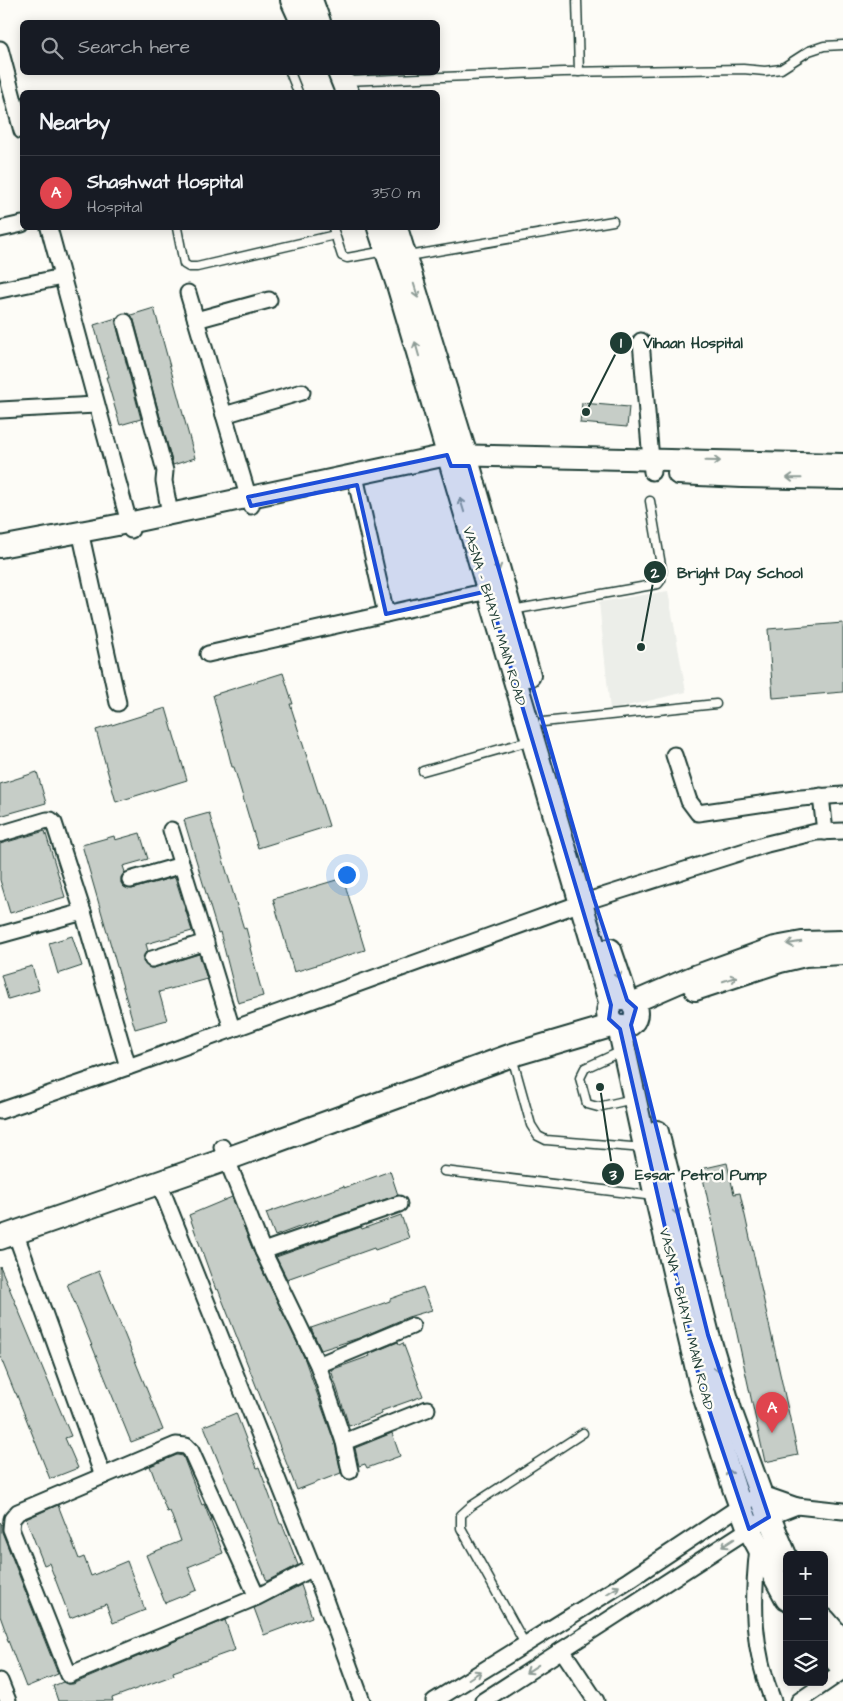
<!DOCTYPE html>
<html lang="en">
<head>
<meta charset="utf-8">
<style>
  :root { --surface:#171b24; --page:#20242c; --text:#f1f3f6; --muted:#9ea1a6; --line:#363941; --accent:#c8321e }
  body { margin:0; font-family:"Architects Daughter",sans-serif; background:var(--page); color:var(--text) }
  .controls { position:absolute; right:15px; bottom:15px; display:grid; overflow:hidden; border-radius:8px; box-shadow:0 2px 12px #0003 }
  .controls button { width:45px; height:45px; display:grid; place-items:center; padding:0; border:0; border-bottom:1px solid var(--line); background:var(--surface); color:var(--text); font:25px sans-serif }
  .you { position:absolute; left:346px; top:874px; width:18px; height:18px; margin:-12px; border:4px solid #fff; border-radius:50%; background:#1a73e8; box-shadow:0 0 0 8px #1a73e833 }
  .badge { display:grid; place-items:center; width:32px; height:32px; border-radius:50%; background:var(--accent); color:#fff; font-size:16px; font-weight:700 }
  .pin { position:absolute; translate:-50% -41px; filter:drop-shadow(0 1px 2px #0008) }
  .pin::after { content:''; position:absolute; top:26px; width:18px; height:15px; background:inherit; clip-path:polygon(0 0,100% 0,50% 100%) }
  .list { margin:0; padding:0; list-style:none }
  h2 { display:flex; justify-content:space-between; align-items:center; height:65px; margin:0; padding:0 20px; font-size:21px }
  h2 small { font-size:16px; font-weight:400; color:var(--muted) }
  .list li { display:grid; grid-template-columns:32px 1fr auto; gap:15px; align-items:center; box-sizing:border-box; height:75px; padding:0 20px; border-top:1px solid var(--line) }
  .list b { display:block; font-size:19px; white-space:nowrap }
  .list p { margin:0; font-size:16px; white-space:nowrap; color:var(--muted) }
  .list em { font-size:16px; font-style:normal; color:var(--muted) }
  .icon { flex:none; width:28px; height:28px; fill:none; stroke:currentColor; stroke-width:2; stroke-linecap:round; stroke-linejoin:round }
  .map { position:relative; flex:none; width:843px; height:1701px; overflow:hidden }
  .search { position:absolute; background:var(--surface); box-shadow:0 2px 12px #0003; left:20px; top:20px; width:420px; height:55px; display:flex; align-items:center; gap:12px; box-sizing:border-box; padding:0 18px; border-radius:8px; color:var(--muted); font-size:19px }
  .panel { position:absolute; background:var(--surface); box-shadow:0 2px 12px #0003; left:20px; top:90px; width:420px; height:140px; border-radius:8px }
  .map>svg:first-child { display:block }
  .built { fill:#eceee9 }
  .building { fill:#c6cdc7; stroke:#1f3d34 }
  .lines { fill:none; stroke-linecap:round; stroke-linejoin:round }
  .service-casing { stroke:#1f3d34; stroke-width:11 }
  .minor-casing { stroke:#1f3d34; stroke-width:19 }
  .tertiary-casing { stroke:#1f3d34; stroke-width:24 }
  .secondary-casing { stroke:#1f3d34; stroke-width:26 }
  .service { stroke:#fdfcf7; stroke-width:8 }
  .minor { stroke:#fdfcf7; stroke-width:15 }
  .tertiary { stroke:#fdfcf7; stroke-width:20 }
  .secondary { stroke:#fdfcf7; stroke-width:22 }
  .oneway { stroke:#8e9c96 }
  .marked { fill:#1d4ed8; fill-opacity:0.2; stroke:#1d4ed8; stroke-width:4; stroke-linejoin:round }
  .labels { text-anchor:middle; stroke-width:4.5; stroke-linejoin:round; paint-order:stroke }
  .street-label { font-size:14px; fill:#1f3d34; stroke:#fdfcf7 }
  .leader { fill:none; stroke:#1f3d34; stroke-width:2 }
  .callout-dot { fill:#1f3d34; stroke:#fdfcf7; stroke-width:2 }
  .mark-label { font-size:15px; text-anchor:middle; font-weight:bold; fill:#fff }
  .callout-label { font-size:15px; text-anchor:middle; font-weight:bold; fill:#1f3d34; stroke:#fdfcf7; stroke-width:4.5; stroke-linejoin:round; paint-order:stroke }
</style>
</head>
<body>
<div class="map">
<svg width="843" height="1701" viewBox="0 0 843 1701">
  <rect width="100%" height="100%" fill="#fdfcf7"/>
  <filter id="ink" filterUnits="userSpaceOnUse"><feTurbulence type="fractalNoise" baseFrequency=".02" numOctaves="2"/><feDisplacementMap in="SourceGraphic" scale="10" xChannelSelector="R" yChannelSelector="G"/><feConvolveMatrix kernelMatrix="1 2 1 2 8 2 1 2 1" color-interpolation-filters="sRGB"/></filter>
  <g filter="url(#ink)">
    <polygon class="built" points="668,591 686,692 610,710 599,602"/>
    <g class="building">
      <polygon points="154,308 195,458 173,465 134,320 131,315"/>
      <polygon points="116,318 116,324 141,419 120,425 106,377 109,377 94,325"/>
      <polygon points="582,403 629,407 627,427 580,423"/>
      <polygon points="843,623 843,692 773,698 768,629"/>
      <polygon points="283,673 293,704 290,704 329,826 258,848 234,767 232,767 229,755 213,695"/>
      <polygon points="166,708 187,780 116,802 96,730"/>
      <polygon points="37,772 46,803 0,816 0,784"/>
      <polygon points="209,813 244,929 246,928 251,947 250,948 263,996 238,1003 220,932 218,933 184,820"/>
      <polygon points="45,831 65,897 10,913 0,880 0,844"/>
      <polygon points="140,833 148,859 123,866 125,872 121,877 121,883 124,887 132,889 175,877 192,931 146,944 148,951 143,957 143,962 150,968 154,968 199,954 207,979 159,992 167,1020 135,1029 82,845 114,836 115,840"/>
      <polygon points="343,878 365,950 294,972 273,899"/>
      <polygon points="72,936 82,966 58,974 49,943"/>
      <polygon points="32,966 39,990 8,999 1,975"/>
      <polygon points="727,1163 734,1194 740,1193 798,1455 765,1462 701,1169"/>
      <polygon points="390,1171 398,1195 319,1222 318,1220 275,1236 266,1213 344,1186 344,1188"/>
      <polygon points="232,1197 255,1255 304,1357 335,1444 341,1473 297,1490 218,1289 216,1290 189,1215"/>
      <polygon points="401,1215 409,1238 375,1250 374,1248 287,1279 276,1257 361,1227 362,1229"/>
      <polygon points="0,1266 71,1436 65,1438 78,1468 50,1479 16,1393 15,1393 0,1356"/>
      <polygon points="99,1271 163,1430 131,1442 67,1284"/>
      <polygon points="423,1287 432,1310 408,1317 359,1338 321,1350 311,1328 390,1301 390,1299"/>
      <polygon points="398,1342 399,1345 403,1343 423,1396 381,1411 382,1414 349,1426 331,1370 370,1356 369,1354"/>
      <polygon points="236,1413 257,1468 259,1467 280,1524 282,1524 298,1565 267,1581 204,1426"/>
      <polygon points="392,1433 400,1456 367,1468 365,1464 359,1466 355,1448"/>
      <polygon points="177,1455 183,1456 202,1505 204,1504 223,1553 188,1567 197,1590 165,1603 146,1555 181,1541 170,1511 167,1512 150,1466"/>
      <polygon points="58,1505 79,1559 84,1557 91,1576 127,1561 145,1610 113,1623 106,1604 70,1618 49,1563 44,1565 26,1519"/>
      <polygon points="0,1522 2,1525 2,1532 58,1674 26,1687 7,1638 8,1638 0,1616"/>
      <polygon points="301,1585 312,1617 264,1635 254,1608"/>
      <polygon points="225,1620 235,1650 173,1672 174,1675 112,1698 113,1701 58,1701 53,1686 63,1682 67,1684 73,1684"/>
    </g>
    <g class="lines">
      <g class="service-casing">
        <g id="service">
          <polyline points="577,0 579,72"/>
          <polyline points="290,72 298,92"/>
          <polyline points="346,81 563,72 743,69 765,71 781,69 809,51 824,46 843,45"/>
          <polyline points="177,228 184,264 189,267 197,267 335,235"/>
          <polyline points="333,228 342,256 347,258 385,251"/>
          <polyline points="408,256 613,221"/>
          <polyline points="512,610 658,584 661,580 662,571 650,501"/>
          <polyline points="543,722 716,704"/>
          <polyline points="423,771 529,741"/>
          <polyline points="622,1051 585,1068 580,1078 587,1104 598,1107 633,1099"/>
          <polyline points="512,1057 531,1125 538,1136 546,1140 644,1148"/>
          <polyline points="444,1171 654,1196"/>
          <polyline points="525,1644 461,1528 461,1515 471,1506 583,1433"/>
        </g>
      </g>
      <g class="minor-casing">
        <g id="minor">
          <polyline points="0,49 22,131"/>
          <polyline points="49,228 131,530"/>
          <polyline points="0,229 22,224"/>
          <polyline points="0,290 62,277"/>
          <polyline points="188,293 251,506"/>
          <polyline points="196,320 269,300"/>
          <polyline points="125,322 165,471 164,481 170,514"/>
          <polyline points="641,341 652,472"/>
          <polyline points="0,410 96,405"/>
          <polyline points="224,415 302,392"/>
          <polyline points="357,485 386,614"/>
          <polyline points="82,540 118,703"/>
          <polyline points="208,654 488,591"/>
          <polyline points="674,755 689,801 698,813 801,798 843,795"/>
          <polyline points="821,796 825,832"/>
          <polyline points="171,830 232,1029"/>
          <polyline points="0,834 47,820 51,820 54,823 83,912 128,1067"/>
          <polyline points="130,880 182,865"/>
          <polyline points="0,935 83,912"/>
          <polyline points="152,959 206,942"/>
          <polyline points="0,1111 128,1067 581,903 767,844 816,832 843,831"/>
          <polyline points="222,1147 263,1251 318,1365 344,1442 350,1471"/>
          <polyline points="159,1183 317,1578 362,1701"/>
          <polyline points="15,1232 103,1476"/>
          <polyline points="263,1251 399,1204"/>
          <polyline points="318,1365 412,1326"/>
          <polyline points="344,1442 427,1409"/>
          <polyline points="797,1506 843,1511"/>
          <path d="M758,1547C752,1603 752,1649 773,1701"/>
          <polyline points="257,1597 69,1675 11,1529 12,1519 18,1512 176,1445 186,1446 191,1451 257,1597 313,1568"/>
          <polyline points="562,1650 596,1701"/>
          <polyline points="0,1681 8,1701"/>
          <polyline points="434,1701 629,1580 760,1493 797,1506 769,1517 749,1529 483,1701"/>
          <polyline points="799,1701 843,1671"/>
        </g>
      </g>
      <g class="tertiary-casing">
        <g id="tertiary">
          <polyline points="678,474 742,477 843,479"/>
          <polyline points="0,547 128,523 447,455 843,464"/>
          <polyline points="695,990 780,962 805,956 843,954"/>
          <polyline points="632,1003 692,977 775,947 802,942 843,941"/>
        </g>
      </g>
      <g class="secondary-casing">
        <g id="secondary">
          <polyline points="292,0 302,22"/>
          <polyline points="311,0 319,22"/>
          <polyline points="339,72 347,92"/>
          <polyline points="379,228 399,288 611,1005"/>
          <polyline points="396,228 466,456 529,675"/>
          <polyline points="610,950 627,1000"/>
          <circle cx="622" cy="1013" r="14"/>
          <polyline points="619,1027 653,1183 701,1386 734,1488 749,1529 787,1599"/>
          <polyline points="657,1132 708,1335 731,1413 769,1517 787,1560"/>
          <polyline points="0,1238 227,1159 512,1055 614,1025"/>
          <polyline points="824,1620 843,1642"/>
          <polyline points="824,1647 843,1668"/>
        </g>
      </g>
      <use href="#service" class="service"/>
      <use href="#minor" class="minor"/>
      <use href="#tertiary" class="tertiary"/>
      <use href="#secondary" class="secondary"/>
    </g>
    <defs><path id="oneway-shaft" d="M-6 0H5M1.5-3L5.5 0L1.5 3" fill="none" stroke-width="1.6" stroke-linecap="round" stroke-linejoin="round" transform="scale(1.25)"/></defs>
    <g class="oneway">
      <use href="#oneway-shaft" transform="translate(416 291) rotate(73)"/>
      <use href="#oneway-shaft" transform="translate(417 349) rotate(-106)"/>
      <use href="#oneway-shaft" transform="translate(713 461) rotate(1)"/>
      <use href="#oneway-shaft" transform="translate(794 478) rotate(-179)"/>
      <use href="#oneway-shaft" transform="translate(462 505) rotate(-107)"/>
      <use href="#oneway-shaft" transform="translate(497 564) rotate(74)"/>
      <use href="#oneway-shaft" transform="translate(794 943) rotate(171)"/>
      <use href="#oneway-shaft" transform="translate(617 972) rotate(72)"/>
      <use href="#oneway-shaft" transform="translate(730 979) rotate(-18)"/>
      <use href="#oneway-shaft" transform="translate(676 1208) rotate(76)"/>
      <use href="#oneway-shaft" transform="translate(717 1365) rotate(73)"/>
      <use href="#oneway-shaft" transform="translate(730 1476) rotate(-108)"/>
      <use href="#oneway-shaft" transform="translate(728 1543) rotate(147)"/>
      <use href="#oneway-shaft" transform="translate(613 1590) rotate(-32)"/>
      <use href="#oneway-shaft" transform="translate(532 1669) rotate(147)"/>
      <use href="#oneway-shaft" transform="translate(475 1675) rotate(-32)"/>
    </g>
  </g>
  <path class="marked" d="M447,455L451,466H469L594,899L627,1000L636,1008L631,1025L708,1335L769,1517L749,1529L701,1386L620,1029L609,1019L611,1005L488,591L386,614L357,485L251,506L248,497Z"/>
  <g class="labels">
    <g class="street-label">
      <text transform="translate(495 616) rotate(73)" y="5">VASNA - BHAYLI MAIN ROAD</text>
      <text transform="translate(687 1319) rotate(76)" y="5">VASNA - BHAYLI MAIN ROAD</text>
    </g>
  </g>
  <path class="leader" d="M586 412L621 343M641 647L655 572M600 1087L613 1174"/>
  <g class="callout-dot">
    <circle cx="586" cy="412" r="5"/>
    <circle cx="641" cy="647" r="5"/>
    <circle cx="600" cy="1087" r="5"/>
    <circle cx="621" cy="343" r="12"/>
    <circle cx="655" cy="572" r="12"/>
    <circle cx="613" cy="1174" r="12"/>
  </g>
  <g class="mark-label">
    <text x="621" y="348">1</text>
    <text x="655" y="578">2</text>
    <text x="613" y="1180">3</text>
  </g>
  <g class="callout-label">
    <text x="693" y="348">Vihaan Hospital</text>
    <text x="740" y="578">Bright Day School</text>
    <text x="701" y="1180">Essar Petrol Pump</text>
  </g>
</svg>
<div class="controls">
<button>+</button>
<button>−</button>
<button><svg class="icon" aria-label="layers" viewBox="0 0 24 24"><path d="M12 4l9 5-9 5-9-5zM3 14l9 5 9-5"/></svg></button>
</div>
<div class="you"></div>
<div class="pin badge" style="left:772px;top:1433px;background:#e0444e">A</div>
<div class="search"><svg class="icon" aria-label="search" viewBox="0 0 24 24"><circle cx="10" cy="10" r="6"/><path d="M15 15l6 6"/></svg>Search here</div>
<section class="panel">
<h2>Nearby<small></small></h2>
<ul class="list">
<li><span class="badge" style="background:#e0444e">A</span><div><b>Shashwat Hospital</b><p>Hospital</p></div><em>350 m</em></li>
</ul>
</section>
</div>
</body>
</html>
